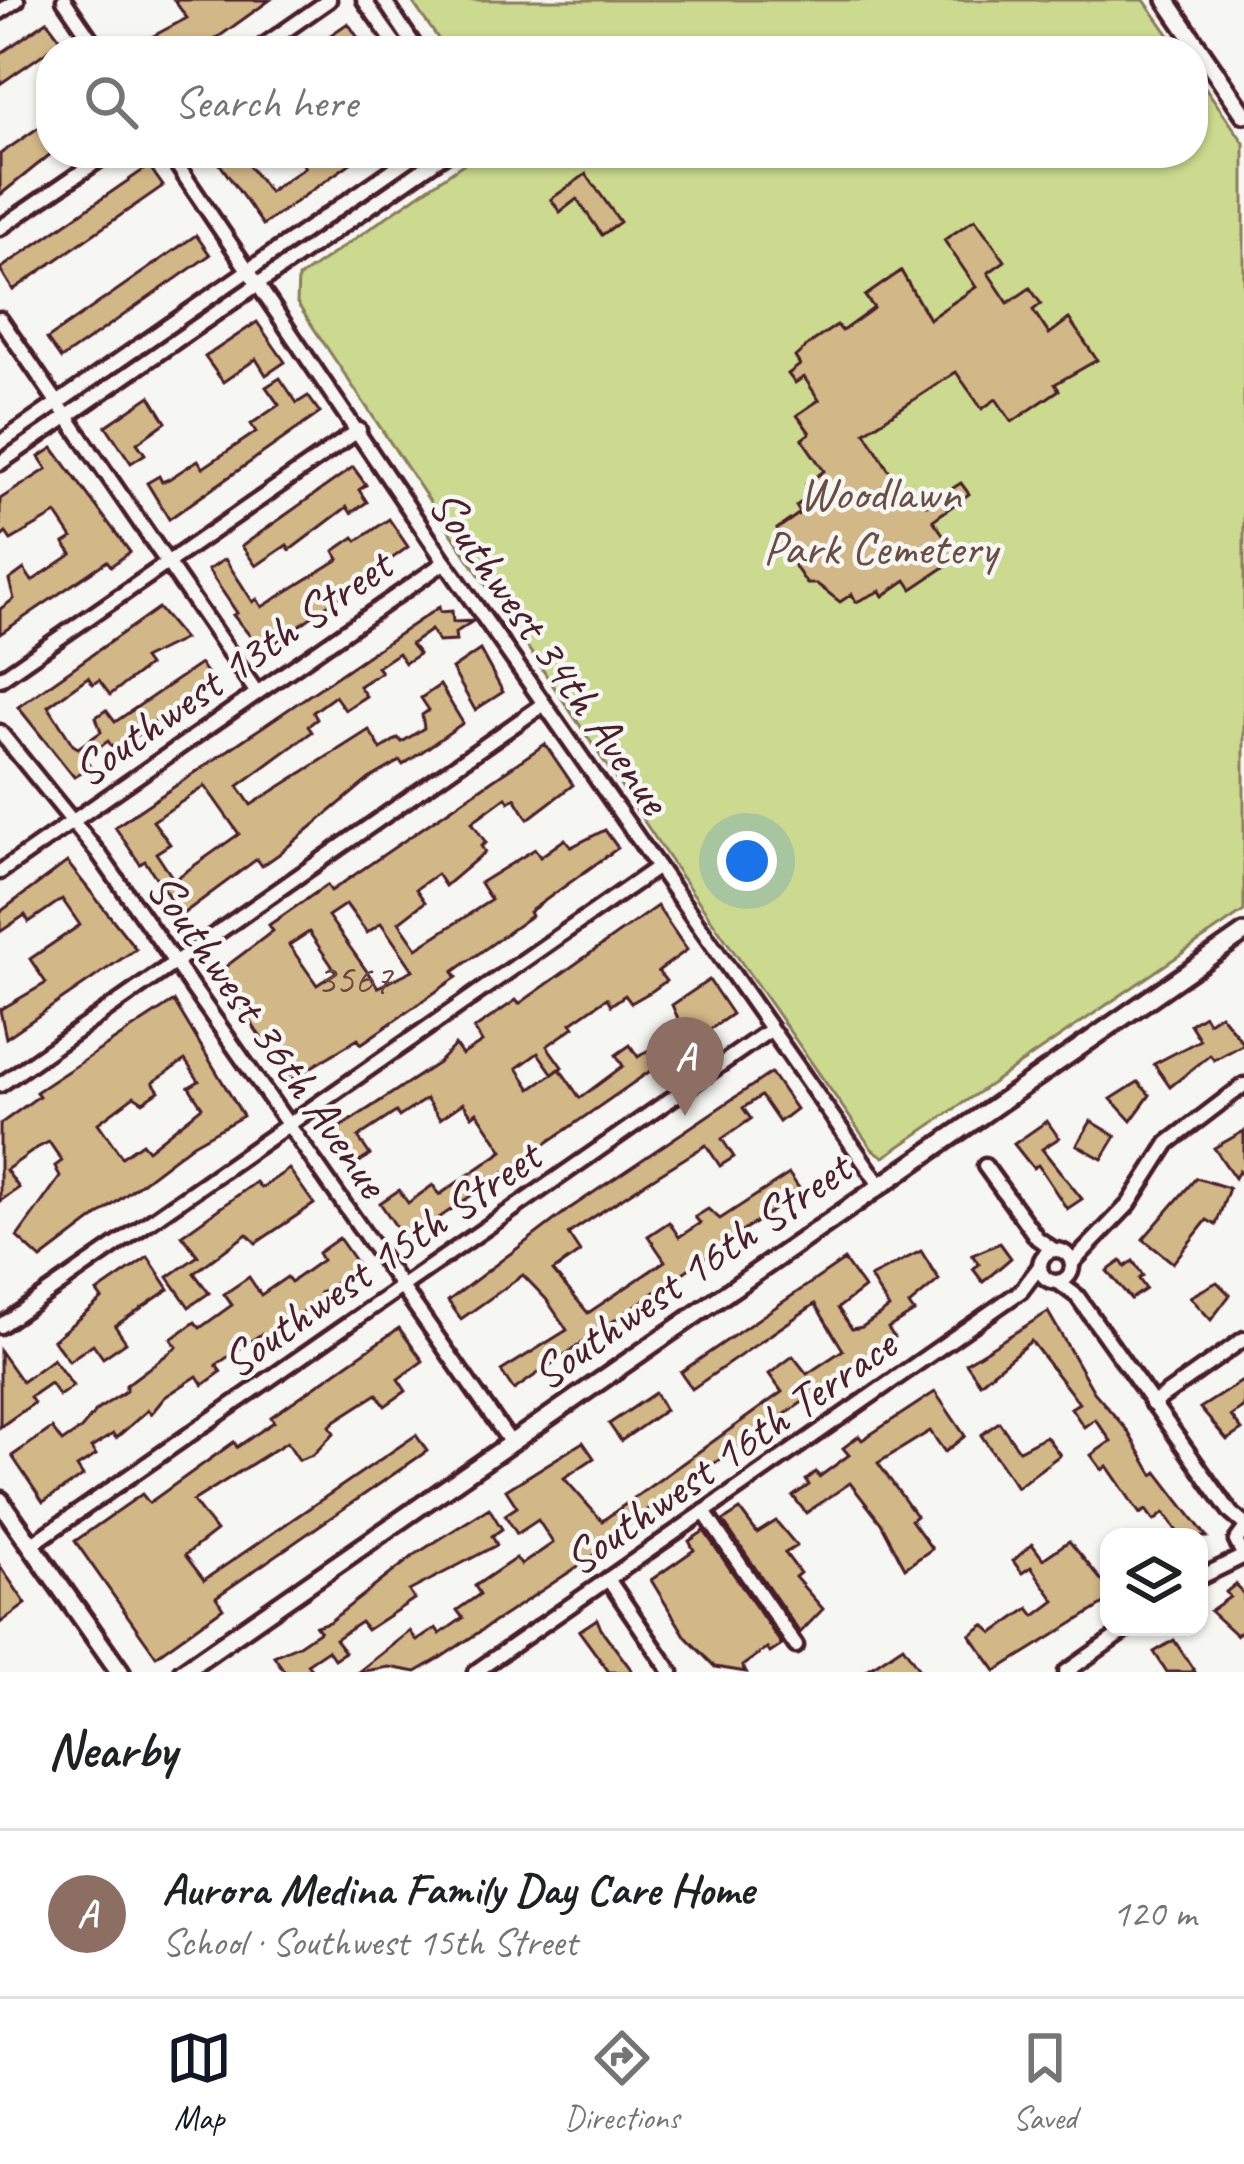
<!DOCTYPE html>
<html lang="en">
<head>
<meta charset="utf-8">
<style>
  :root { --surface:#fff; --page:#f6f6f6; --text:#202124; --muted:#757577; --line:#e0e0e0; --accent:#111827 }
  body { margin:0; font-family:Caveat,sans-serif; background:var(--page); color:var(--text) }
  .controls { position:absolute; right:36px; bottom:36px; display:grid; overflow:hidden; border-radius:24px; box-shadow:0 3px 9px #0004 }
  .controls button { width:108px; height:108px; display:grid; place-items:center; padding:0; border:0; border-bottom:3px solid var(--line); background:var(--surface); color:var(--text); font:60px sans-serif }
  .you { position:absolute; left:747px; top:861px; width:42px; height:42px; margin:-30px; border:9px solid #fff; border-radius:50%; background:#1a73e8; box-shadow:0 0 0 18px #1a73e833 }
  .badge { display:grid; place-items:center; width:78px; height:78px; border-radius:50%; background:var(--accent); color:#fff; font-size:39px; font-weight:700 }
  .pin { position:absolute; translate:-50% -99px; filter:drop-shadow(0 3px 6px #0008) }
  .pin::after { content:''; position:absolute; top:63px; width:42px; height:36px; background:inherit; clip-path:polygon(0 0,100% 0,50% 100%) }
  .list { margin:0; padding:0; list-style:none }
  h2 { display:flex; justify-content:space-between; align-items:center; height:156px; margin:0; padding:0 48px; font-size:51px }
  h2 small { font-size:39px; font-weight:400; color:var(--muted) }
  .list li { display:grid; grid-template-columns:78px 1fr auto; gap:36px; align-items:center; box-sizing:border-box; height:168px; padding:0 48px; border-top:3px solid var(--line) }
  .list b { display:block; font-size:45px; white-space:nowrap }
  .list p { margin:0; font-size:39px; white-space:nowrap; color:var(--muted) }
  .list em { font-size:39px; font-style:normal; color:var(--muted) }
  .icon { flex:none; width:66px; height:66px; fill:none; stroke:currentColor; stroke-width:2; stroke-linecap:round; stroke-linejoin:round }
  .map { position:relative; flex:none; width:1244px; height:1672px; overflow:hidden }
  .search { position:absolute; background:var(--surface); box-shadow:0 3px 9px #0004; left:36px; right:36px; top:36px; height:132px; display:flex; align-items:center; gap:30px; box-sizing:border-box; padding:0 42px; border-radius:48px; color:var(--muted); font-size:45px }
  .sheet { height:324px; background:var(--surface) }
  nav { display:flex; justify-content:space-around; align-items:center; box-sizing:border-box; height:168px; border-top:3px solid var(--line); background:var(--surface); font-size:33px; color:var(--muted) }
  nav a { display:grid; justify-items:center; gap:6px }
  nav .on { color:var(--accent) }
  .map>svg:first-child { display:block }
  .green { fill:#cbda8e; stroke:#8a7c5c; stroke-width:3 }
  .building { fill:#d2b787; stroke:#4a1f2b; stroke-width:3; fill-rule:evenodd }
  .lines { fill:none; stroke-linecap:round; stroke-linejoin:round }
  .minor-casing { stroke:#4a1f2b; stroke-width:21 }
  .tertiary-casing { stroke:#4a1f2b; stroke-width:24 }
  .secondary-casing { stroke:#4a1f2b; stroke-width:26 }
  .minor { stroke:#f6f6f2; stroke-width:12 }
  .tertiary { stroke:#f6f6f2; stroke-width:15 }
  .secondary { stroke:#f6f6f2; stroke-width:16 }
  .labels { text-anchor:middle; stroke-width:9; stroke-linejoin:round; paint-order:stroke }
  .number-label { font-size:42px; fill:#6c4542 }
  .park-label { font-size:48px; fill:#6a4e44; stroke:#f6f6f2 }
  .street-label { font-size:48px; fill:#4a1f2b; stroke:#f6f6f2 }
</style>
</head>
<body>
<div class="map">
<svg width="1244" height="1672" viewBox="0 0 1244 1672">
  <rect width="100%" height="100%" fill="#f6f6f2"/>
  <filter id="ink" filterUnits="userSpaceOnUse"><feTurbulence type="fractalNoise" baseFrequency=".00833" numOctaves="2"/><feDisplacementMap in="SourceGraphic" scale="24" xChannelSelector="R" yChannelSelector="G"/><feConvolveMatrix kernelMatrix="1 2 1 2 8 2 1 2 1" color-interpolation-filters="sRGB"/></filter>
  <g filter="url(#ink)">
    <g class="green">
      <polygon points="411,0 1144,0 1180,51 447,51"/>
      <polygon points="1193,70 1244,143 1244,911 884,1157 872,1149 676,869 297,303 298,278 479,153 1193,153"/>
    </g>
    <g class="building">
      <polygon points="174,0 270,0 199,51 125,51 187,18"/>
      <polygon points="47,21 62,41 0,84 0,54"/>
      <polygon points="348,23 367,51 307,51"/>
      <polygon points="51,119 52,153 0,195 0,154"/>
      <polygon points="227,153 239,153 269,192 305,167 301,161 312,153 365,153 263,225 217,160"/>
      <polygon points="149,166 163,186 13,290 0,269"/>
      <polygon points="586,174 620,222 602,235 577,199 560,212 551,199"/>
      <polygon points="975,219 1005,261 988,273 1008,303 1030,288 1041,304 1033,310 1049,334 1069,319 1097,360 1055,384 1059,390 1012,422 996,399 982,409 956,372 865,432 900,488 906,484 926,505 961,483 969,494 933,520 957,554 955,560 912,589 906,580 883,596 880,591 856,602 852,594 840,602 817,584 807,584 776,539 781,536 777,529 800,513 796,506 813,494 806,484 824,471 802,439 810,433 797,415 819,400 804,377 795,383 788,374 800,365 795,357 812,342 837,325 842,331 874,308 865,296 901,271 929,319 976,287 944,240"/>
      <polygon points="196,235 210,255 61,359 47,339"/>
      <polygon points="257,322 285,362 266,375 256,359 223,382 205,357"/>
      <polygon points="280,378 297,403 308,396 320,413 169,519 147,483 159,476 162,482 169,479 198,460 203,468 256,432 251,424 279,405 266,387"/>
      <polygon points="150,396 166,422 137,443 145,454 131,463 106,426"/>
      <polygon points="53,448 130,552 111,566 107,561 0,634 0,609 14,599 9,580 24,569 32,581 72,554 64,543 72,538 56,514 11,540 6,533 0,538 0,499 47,469 39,457"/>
      <polygon points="353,467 366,485 359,490 367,502 351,513 347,507 290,550 287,545 256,566 242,546"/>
      <polygon points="389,519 408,547 263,652 233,615 237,613 208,570 225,559 253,602 257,599 262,607 339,559 334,551 354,537 357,541"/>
      <path d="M439,607L440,612L452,611L453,622L473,621L455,633L456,641L438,642L431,630L411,644L419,654L405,663L398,653L377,667L381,672L359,686L366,696L345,710L335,696L313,712L317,719L308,726L312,732L238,786L251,805L369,730L381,749L398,738L402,742L424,728L422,715L429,710L421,698L440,685L463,723L403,765L400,761L369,779L279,854L262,866L257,859L176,919L168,906L173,903L145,861L140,864L115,827ZM205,786L239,834L174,880L156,853L170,844L153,821Z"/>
      <polygon points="158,608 184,639 143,659 148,666 110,695 99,680 93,684 88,677 48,706 73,745 78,748 101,732 96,717 106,710 115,722 200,664 212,681 115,751 108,741 85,758 90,766 74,777 18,707"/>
      <polygon points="480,650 503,692 475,710 452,669"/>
      <path d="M545,744L573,785L528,819L515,798L509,802L506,797L472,822L486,843L481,846L485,852L445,886L437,874L416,889L425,902L399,922L417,948L491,900L480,883L535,849L540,857L565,839L571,847L605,830L618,848L529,912L531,916L453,972L457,977L361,1044L358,1039L290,1080L217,973L273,931L269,925L327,885L331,891ZM346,904L367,933L381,923L413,970L378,987L328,916ZM309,932L336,972L317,985L289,945Z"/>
      <polygon points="67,862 136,949 6,1038 0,1010 46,983 30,959 80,925 62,899 29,922 25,915 0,932 0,912"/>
      <polygon points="657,906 687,950 658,971 666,981 652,991 631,1003 625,995 611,1005 607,998 571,1023 574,1027 547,1046 562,1067 553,1074 538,1053 517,1068 531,1089 560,1069 580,1098 623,1066 616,1055 630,1045 638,1057 674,1033 670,1027 679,1021 672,1005 709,980 732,1014 406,1241 380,1203 399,1190 408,1203 433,1185 439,1195 503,1151 477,1112 472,1116 463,1103 440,1119 426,1099 399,1117 396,1112 358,1137 370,1155 352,1167 330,1134 438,1063 455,1045 462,1055 482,1042 474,1029 516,1000 519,1004"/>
      <path d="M174,1001L243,1116L193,1144L41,1259L17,1237L60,1177L55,1166L62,1161L49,1142L37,1148L6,1170L19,1188L0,1201V1124L39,1096L36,1092ZM185,1060L199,1081L189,1087L202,1107L148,1150L142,1143L122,1157L98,1123L134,1096L143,1102L159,1091L153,1082Z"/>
      <polygon points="1220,1014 1244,1044 1214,1060 1210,1055 1170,1087 1154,1064 1200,1040 1190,1024 1204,1015 1208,1022"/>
      <polygon points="771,1073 796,1109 779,1122 761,1096 743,1108 751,1119 722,1139 734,1157 720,1166 706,1145 642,1185 568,1234 580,1252 553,1271 588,1313 665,1261 648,1236 669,1222 679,1237 700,1223 695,1217 708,1209 720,1219 789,1174 801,1191 514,1390 501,1371 567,1330 546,1299 523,1275 461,1319 448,1301 569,1209"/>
      <polygon points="1138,1082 1150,1095 1131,1121 1111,1099"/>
      <polygon points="1047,1121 1059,1138 1042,1149 1082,1199 1067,1209 1038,1165 1033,1168 1014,1144"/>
      <polygon points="1091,1121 1116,1136 1102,1159 1077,1145"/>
      <polygon points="1244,1131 1244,1178 1239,1171 1235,1178 1214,1148"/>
      <polygon points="289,1169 314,1204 256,1243 247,1234 194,1273 209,1293 189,1307 168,1277 198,1256 182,1235 256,1182 261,1188"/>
      <polygon points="1196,1178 1229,1188 1216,1225 1207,1220 1173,1263 1143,1239"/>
      <polygon points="339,1238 360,1268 320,1293 323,1297 265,1340 261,1334 216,1365 221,1372 203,1385 197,1376 165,1397 151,1414 148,1410 116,1438 113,1434 91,1448 96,1455 77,1467 83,1476 43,1502 12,1456 52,1428 62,1442 81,1429 97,1410 126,1391 126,1385 177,1347 171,1339 195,1322 200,1328 232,1305 224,1294 249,1277 261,1295 287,1277 291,1282 322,1260 318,1253"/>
      <polygon points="1000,1243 1011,1258 983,1282 973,1269 979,1264 972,1255"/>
      <polygon points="921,1251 939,1280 909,1305 914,1312 888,1328 894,1337 884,1343 888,1349 820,1390 641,1514 592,1557 440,1658 416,1672 389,1667 358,1672 410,1631 417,1641 436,1628 440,1634 463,1618 457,1610 480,1594 475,1586 516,1558 521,1565 553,1543 538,1520 517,1534 505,1515 517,1507 506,1490 583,1442 594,1458 564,1478 602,1521 782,1392 769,1374 793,1356 807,1374 843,1350 815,1304 692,1389 681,1372 844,1260 864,1288 838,1308 852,1329 862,1327 889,1308 870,1277"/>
      <polygon points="148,1257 169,1289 115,1326 126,1342 103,1358 93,1344 69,1361 53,1340 102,1299 97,1292"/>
      <polygon points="1121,1261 1125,1267 1133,1261 1143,1276 1139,1279 1146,1289 1131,1299 1107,1271"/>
      <polygon points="1217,1282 1230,1295 1211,1320 1190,1297"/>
      <polygon points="1048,1312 1094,1392 1127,1430 1153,1475 1157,1472 1207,1537 1181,1537 1164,1513 1154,1521 1146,1510 1140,1514 1107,1466 1102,1470 1091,1455 1111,1441 1095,1419 1084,1427 1071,1408 1079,1403 1031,1341 980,1383 966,1363"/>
      <polygon points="399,1328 423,1361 398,1379 406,1391 385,1406 377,1394 335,1421 330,1426 334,1433 313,1455 299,1460 287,1442 193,1501 216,1531 185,1555 204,1580 416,1435 427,1451 216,1597 223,1608 156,1656 75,1541 142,1494 149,1503 234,1442 237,1447 274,1422 271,1417"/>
      <polygon points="0,1351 22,1382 53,1359 73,1386 59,1396 50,1383 30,1397 34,1403 0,1427"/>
      <polygon points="1244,1380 1244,1407 1231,1416 1242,1430 1227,1440 1200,1408"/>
      <polygon points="935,1392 965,1436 945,1452 930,1431 878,1463 916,1516 911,1520 932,1549 905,1568 881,1523 850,1483 806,1513 793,1496 809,1485 806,1480 816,1472 819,1477 849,1455 843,1448 859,1436 862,1440"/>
      <polygon points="655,1393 665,1410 621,1441 609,1424"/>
      <polygon points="999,1422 1019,1450 1046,1436 1060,1455 1017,1487 981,1435"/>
      <polygon points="489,1508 502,1529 492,1536 497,1545 409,1591 414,1599 367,1630 361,1622 335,1639 345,1652 334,1659 328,1650 307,1664 313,1672 285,1672 274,1656 299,1645 320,1631 316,1626 329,1622 416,1554"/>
      <polygon points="740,1510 757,1533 776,1521 797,1546 785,1553 800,1573 795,1577 823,1609 800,1633 723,1521"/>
      <polygon points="704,1531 782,1645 770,1653 767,1648 742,1666 746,1672 715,1667 686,1637 651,1580 694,1550 689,1541"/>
      <polygon points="1069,1541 1102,1581 1109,1577 1109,1601 996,1671 970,1635 984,1625 993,1633 1029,1608 1035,1616 1055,1601 1031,1567 1022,1573 1013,1561 1032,1544 1043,1559"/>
      <polygon points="0,1566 26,1604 0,1623"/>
      <polygon points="1236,1584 1244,1595 1244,1629 1236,1635 1210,1611 1230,1597 1226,1592"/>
      <polygon points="597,1619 601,1629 633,1672 609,1672 579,1631"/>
      <polygon points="1174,1640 1195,1672 1167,1672 1154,1652"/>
      <polygon points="903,1646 921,1672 864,1672"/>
    </g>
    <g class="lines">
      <g class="minor-casing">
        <g id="minor">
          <polyline points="64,0 99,51"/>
          <polyline points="364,0 400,51"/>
          <polyline points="384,0 418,51"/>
          <polyline points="0,12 17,0"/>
          <polyline points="256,51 329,0"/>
          <polyline points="169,153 445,562 880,1185"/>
          <polyline points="0,228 109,153"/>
          <polyline points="0,319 257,693"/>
          <polyline points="0,443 417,153"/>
          <polyline points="0,463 447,153"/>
          <polyline points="0,679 359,430"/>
          <polyline points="0,732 99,854 511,1443"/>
          <polyline points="0,872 445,562"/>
          <polyline points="0,1085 544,704"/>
          <polyline points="985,1166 1037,1238 1054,1250"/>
          <circle cx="1056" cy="1266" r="16"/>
          <polyline points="1072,1263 1129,1204 1168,1143 1244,1085"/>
          <polyline points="1058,1282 1077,1296 1231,1513 1244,1524"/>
          <polyline points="0,1326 658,867"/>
          <polyline points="1152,1404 1244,1339"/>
          <polyline points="704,1512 796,1646"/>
          <polyline points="1244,1530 1236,1541 1244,1556"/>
          <polyline points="31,1545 770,1030"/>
          <polyline points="1199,1578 1244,1556"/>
          <polyline points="608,1579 671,1672"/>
          <polyline points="475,1672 1021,1291 1040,1266"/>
          <polyline points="1066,1672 1130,1627"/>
        </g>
      </g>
      <g class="tertiary-casing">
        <g id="tertiary">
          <polyline points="1166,0 1244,114"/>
          <polyline points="182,1672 1244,933"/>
        </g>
      </g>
      <g class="secondary-casing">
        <polyline id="secondary" points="0,1501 120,1672"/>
      </g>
      <use href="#minor" class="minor"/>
      <use href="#tertiary" class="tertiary"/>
      <use href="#secondary" class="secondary"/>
    </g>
  </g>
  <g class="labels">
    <g class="number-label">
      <text x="354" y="993">3567</text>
    </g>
    <g class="park-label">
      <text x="880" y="509">Woodlawn<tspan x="880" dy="55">Park Cemetery</tspan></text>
    </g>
    <g class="street-label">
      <text transform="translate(551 651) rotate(55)" y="17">Southwest 34th Avenue</text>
      <text transform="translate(231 667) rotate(-35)" y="17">Southwest 13th Street</text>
      <text transform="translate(269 1034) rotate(55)" y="17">Southwest 36th Avenue</text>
      <text transform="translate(380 1258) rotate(-35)" y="17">Southwest 15th Street</text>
      <text transform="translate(690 1270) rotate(-35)" y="17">Southwest 16th Street</text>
      <text transform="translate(729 1451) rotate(-35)" y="17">Southwest 16th Terrace</text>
    </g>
  </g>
</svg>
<div class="controls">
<button><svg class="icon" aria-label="layers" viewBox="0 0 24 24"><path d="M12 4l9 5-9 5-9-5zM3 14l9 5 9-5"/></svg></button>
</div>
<div class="you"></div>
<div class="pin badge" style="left:685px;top:1116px;background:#8d6e63">A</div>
<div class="search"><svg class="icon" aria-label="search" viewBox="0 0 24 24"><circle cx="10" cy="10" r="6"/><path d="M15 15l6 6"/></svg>Search here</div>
</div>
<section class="sheet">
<h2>Nearby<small></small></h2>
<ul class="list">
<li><span class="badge" style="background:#8d6e63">A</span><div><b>Aurora Medina Family Day Care Home</b><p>School · Southwest 15th Street</p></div><em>120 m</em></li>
</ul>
</section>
<nav>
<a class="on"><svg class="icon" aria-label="map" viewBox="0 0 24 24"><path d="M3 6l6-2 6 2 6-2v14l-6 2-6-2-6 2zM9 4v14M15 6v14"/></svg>Map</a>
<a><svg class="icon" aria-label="directions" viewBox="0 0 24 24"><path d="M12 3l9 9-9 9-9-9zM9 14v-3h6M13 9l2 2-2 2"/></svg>Directions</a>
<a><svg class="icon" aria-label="saved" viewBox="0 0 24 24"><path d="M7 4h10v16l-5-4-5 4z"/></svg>Saved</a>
</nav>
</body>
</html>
